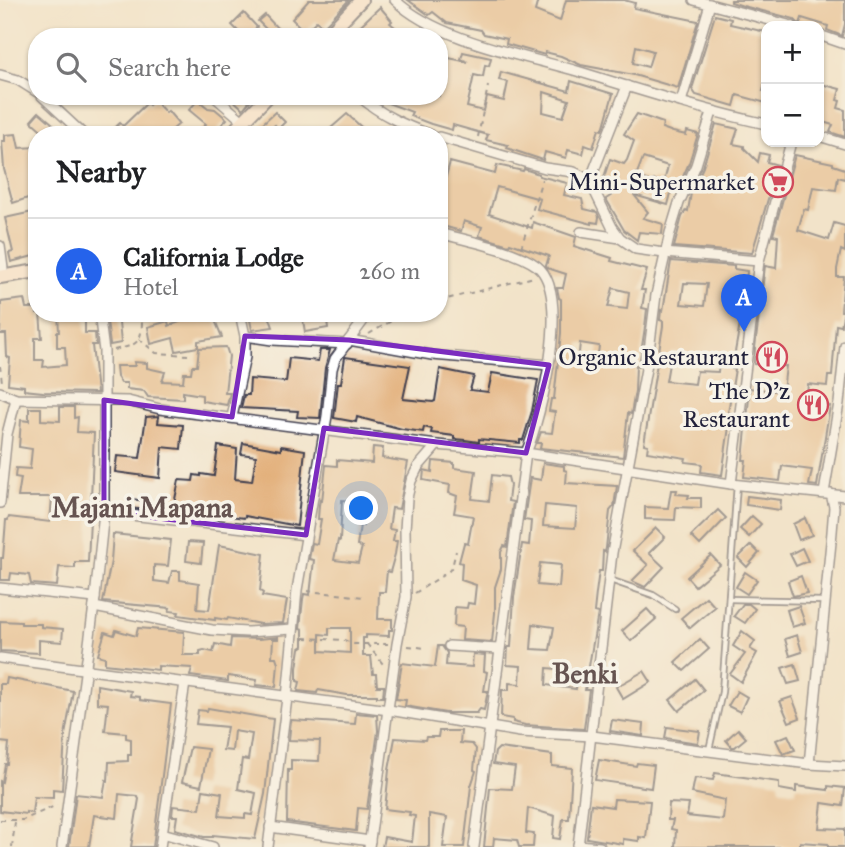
<!DOCTYPE html>
<html lang="en">
<head>
<meta charset="utf-8">
<style>
  :root { --surface:#fff; --page:#f6f6f6; --text:#202124; --muted:#757577; --line:#e0e0e0; --accent:#2563eb }
  body { margin:0; font-family:"IM FELL Great Primer",serif; background:var(--page); color:var(--text) }
  .controls { position:absolute; right:21px; top:21px; display:grid; overflow:hidden; border-radius:14px; box-shadow:0 2px 5px #0004 }
  .controls button { width:63px; height:63px; display:grid; place-items:center; padding:0; border:0; border-bottom:2px solid var(--line); background:var(--surface); color:var(--text); font:35px sans-serif }
  .you { position:absolute; left:362px; top:509px; width:24px; height:24px; margin:-18px; border:5px solid #fff; border-radius:50%; background:#1a73e8; box-shadow:0 0 0 10px #1a73e833 }
  .badge { display:grid; place-items:center; width:46px; height:46px; border-radius:50%; background:var(--accent); color:#fff; font-size:23px; font-weight:700 }
  .pin { position:absolute; translate:-50% -58px; filter:drop-shadow(0 2px 4px #0008) }
  .pin::after { content:''; position:absolute; top:37px; width:24px; height:21px; background:inherit; clip-path:polygon(0 0,100% 0,50% 100%) }
  .list { margin:0; padding:0; list-style:none }
  h2 { display:flex; justify-content:space-between; align-items:center; height:91px; margin:0; padding:0 28px; font-size:30px }
  h2 small { font-size:23px; font-weight:400; color:var(--muted) }
  .list li { display:grid; grid-template-columns:46px 1fr auto; gap:21px; align-items:center; box-sizing:border-box; height:105px; padding:0 28px; border-top:2px solid var(--line) }
  .list b { display:block; font-size:26px; white-space:nowrap }
  .list p { margin:0; font-size:23px; white-space:nowrap; color:var(--muted) }
  .list em { font-size:23px; font-style:normal; color:var(--muted) }
  .icon { flex:none; width:38px; height:38px; fill:none; stroke:currentColor; stroke-width:2; stroke-linecap:round; stroke-linejoin:round }
  .map { position:relative; flex:none; width:845px; height:847px; overflow:hidden }
  .search { position:absolute; background:var(--surface); box-shadow:0 2px 5px #0004; left:28px; top:28px; width:420px; height:77px; display:flex; align-items:center; gap:18px; box-sizing:border-box; padding:0 24px; border-radius:28px; color:var(--muted); font-size:26px }
  .panel { position:absolute; background:var(--surface); box-shadow:0 2px 5px #0004; left:28px; top:126px; width:420px; height:196px; border-radius:28px }
  .map>svg:first-child { display:block }
  .building { fill:#e3b07b; fill-rule:evenodd }
  .lines { fill:none; stroke-linecap:round; stroke-linejoin:round }
  .lane-casing { stroke:#413f50; stroke-width:8 }
  .street-casing { stroke:#413f50; stroke-width:12 }
  .secondary-casing { stroke:#413f50; stroke-width:16 }
  .path { stroke:#413f50; stroke-width:2; stroke-dasharray:5 5; stroke-linecap:butt }
  .lane { stroke:#fff; stroke-width:4.5 }
  .street { stroke:#fff; stroke-width:9 }
  .secondary { stroke:#fde4d1; stroke-width:12 }
  .marked { fill:none; stroke:#7b2cbf; stroke-width:5; stroke-linejoin:round }
  .labels { text-anchor:middle; stroke-width:7; stroke-linejoin:round; paint-order:stroke }
  .poi-label { font-size:24px; fill:#22223b; stroke:#f7f3e8; text-anchor:end }
  .quarter-label { font-size:28px; font-weight:bold; fill:#665451; stroke:#f7f3e8 }
</style>
</head>
<body>
<div class="map">
<svg width="845" height="847" viewBox="0 0 845 847">
  <rect width="100%" height="100%" fill="#f7f3e8"/>
  <filter id="ink" filterUnits="userSpaceOnUse"><feTurbulence type="fractalNoise" baseFrequency=".0143" numOctaves="2"/><feDisplacementMap in="SourceGraphic" scale="14" xChannelSelector="R" yChannelSelector="G"/><feConvolveMatrix kernelMatrix="1 2 1 2 8 2 1 2 1" color-interpolation-filters="sRGB"/></filter>
  <filter id="wash" filterUnits="userSpaceOnUse"><feTurbulence type="fractalNoise" baseFrequency=".00686" numOctaves="4" result="noise"/><feDisplacementMap in="SourceGraphic" scale="28" xChannelSelector="R" yChannelSelector="G"/><feGaussianBlur stdDeviation="1.57" result="paint"/><feColorMatrix in="noise" values="0 0 0 0 0 0 0 0 0 0 0 0 0 0 0 0 0 1.4 0 .05"/><feComposite in="paint" operator="in"/></filter>
  <g filter="url(#wash)">
    <rect width="100%" height="100%" fill="#f2e3c9"/>
    <g id="blocks">
      <g class="building">
        <polygon points="309,0 349,0 323,27 316,21 305,32 292,19"/>
        <path d="M408,0H538L535,11L560,21L566,0H624L635,3L634,8L698,21L678,88L634,75L581,65L561,56L545,52V55L506,44L507,39L484,34L481,30L447,23L433,12L429,15ZM636,46L653,51L648,67L633,63Z"/>
        <polygon points="731,0 845,0 845,24 842,36 827,30 828,26 802,18 800,24 798,23 794,19 743,6 731,2"/>
        <polygon points="380,7 392,21 390,23 407,37 392,37 383,29 375,37 348,37"/>
        <polygon points="244,13 257,27 247,37 244,37 232,25"/>
        <polygon points="265,15 280,31 274,37 258,21"/>
        <polygon points="715,15 731,19 730,24 766,32 766,80 763,91 766,91 766,103 737,95 734,106 696,95 692,89"/>
        <path d="M463,52L491,58L489,66L485,65L483,77L474,75L467,107L484,111L487,97L504,101L508,82L499,80L501,72L569,91L571,81L613,94L604,126L602,130L599,129L593,148L585,145L583,154L568,150L566,158L545,152L543,160L507,148L508,145L486,140L488,135L453,125L452,130L431,124L410,116L412,112L372,97L439,96V56L468,62L461,59ZM544,92L569,100L563,117L543,112Z"/>
        <polygon points="821,84 840,89 837,100 840,101 838,108 845,110 845,137 830,132 833,125 819,121 819,93"/>
        <polygon points="229,96 254,96 243,109"/>
        <polygon points="154,100 166,113 168,111 179,124 166,135 107,135 120,123 123,126 147,103 149,105"/>
        <polygon points="198,100 208,108 215,109 227,119 212,135 196,135 206,124 189,110"/>
        <polygon points="39,112 53,124 51,127 60,135 47,135 31,121"/>
        <polygon points="275,112 285,122 278,129 275,125 268,131 262,124"/>
        <polygon points="347,114 370,135 347,135 342,131 337,135 323,135"/>
        <path d="M637,114L663,123L662,128L673,132L686,135L687,131L698,134L689,163L677,190L672,189L668,205L634,195L648,212L643,218L663,224L662,234L639,232L637,240L624,230L606,199L618,191L601,186L610,159L624,164L627,160L634,141L624,134ZM643,158L668,166L664,182L654,180L651,182L636,176Z"/>
        <polygon points="716,124 738,129 733,144 744,146 744,148 758,162 760,153 769,155 767,162 778,165 752,253 674,247 682,217 686,210 688,211 691,193 703,167"/>
        <polygon points="16,134 19,148 37,147 37,195 13,203 4,169 2,141 5,141 5,135"/>
        <polygon points="795,155 833,163 833,165 845,169 845,179 838,177 836,190 813,187 808,210 804,209 798,230 829,240 834,223 845,226 845,252 841,250 837,269 837,277 844,277 841,311 844,311 841,326 836,325 832,376 828,376 827,386 808,384 806,404 830,406 817,486 809,485 812,470 782,466 780,481 744,477 746,460 743,460 750,388 783,392 786,366 754,364 755,348 765,266 776,268 778,236 773,235"/>
        <path d="M450,162L495,174L497,165L523,171L524,169L539,174V176L567,183L564,195L582,199L584,209L597,212L599,217L598,223L592,222V224L537,209L540,199L497,187L489,214L532,228L533,222L576,237L574,246L612,258L611,261L647,270L641,290H645L642,308L647,309L645,327L639,366L636,365L635,391L631,414L628,413L623,457L540,448L541,443H537L541,432L552,433L555,412L549,411L551,399H554L561,333V299L559,298L557,288H563L566,274L547,268L546,266L549,256L510,243L509,245L479,236L482,227L464,221L461,231L439,225V190L442,191ZM613,288L629,292L627,309L608,307ZM580,343L599,346L597,362H578Z"/>
        <polygon points="37,211 37,255 11,262 9,253 13,252 5,218"/>
        <path d="M671,261L734,266V269L747,271L743,318H741L732,369H735L728,413H731L722,475L701,472L702,464L685,462L686,458L647,452L648,445L644,444L663,326V321L660,320L661,310L663,311ZM684,283L707,284L704,306L681,304ZM671,352L720,356L718,372L697,371L695,384L666,381Z"/>
        <polygon points="24,299 26,308 37,308 37,313 40,313 42,338 35,338 35,360 44,360 43,367 66,365 65,347 57,347 57,332 59,332 58,313 85,313 85,333 95,333 96,345 92,345 97,393 43,392 24,390 24,386 8,384 10,358 7,357 6,334 0,334 1,302"/>
        <polygon points="106,313 118,313 121,343 110,345"/>
        <polygon points="204,313 212,313 222,337 198,341 198,347 176,351 173,338 151,344 148,327 168,321 169,326"/>
        <polygon points="258,313 268,313 273,327 252,330 249,315"/>
        <polygon points="326,313 328,328 305,332 302,314"/>
        <polygon points="226,347 229,356 225,393 230,393 227,405 202,401 202,395 183,392 183,399 148,397 144,391 127,389 127,383 121,383 117,377 116,366 135,366 134,362 147,363 147,368 165,372 162,381 183,382 184,373 191,373 192,366 197,366 199,348"/>
        <polygon points="320,350 330,350 325,368 320,418 297,417 298,411 241,408 244,395 249,395 250,379 286,382 289,358 318,361"/>
        <polygon points="345,357 410,366 403,399 433,402 435,401 440,369 474,376 470,390 488,392 492,373 538,380 532,411 523,440 520,440 520,443 479,439 479,442 465,440 454,439 454,436 431,433 432,429 424,427 423,432 402,429 357,417 356,422 334,418 338,383 341,383"/>
        <polygon points="60,407 74,407 74,418 78,417 77,432 94,433 88,562 75,562 75,568 59,567 57,586 31,584 29,575 11,573 10,580 1,580 1,558 3,558 6,520 8,520 9,517 50,522 52,497 18,497 21,478 15,477 16,468 30,469 32,449 19,447 21,420 29,421 29,408 41,408 41,420 60,421"/>
        <polygon points="159,416 158,423 183,425 181,449 162,447 160,478 115,472 117,456 140,458 146,417"/>
        <polygon points="243,443 281,450 281,446 305,450 297,526 245,516 244,518 216,514 192,508 193,506 174,504 179,480 193,481 194,475 201,476 201,474 214,476 218,446 237,449 235,479 252,481 256,456 241,454"/>
        <path d="M373,447L383,448L382,458L408,462L399,509L392,508L389,529L395,530L393,541H397L395,554L390,572L387,571L385,592H379L378,619H392V630H389V636L366,635V638H363V656H371L373,674H376L377,686H384L383,697H377V695H347L318,690L317,693L298,691L300,682L297,681V668L300,648L303,646V629L300,628L303,599L304,594L310,595L314,560L309,559L312,543L317,544L321,519H318L319,505L320,500L322,501L326,465L337,466V460L372,463ZM342,500L366,502L363,526L360,525L357,546L362,547L358,563L334,560L338,540L340,541ZM329,628H350V653L320,651V634L329,635Z"/>
        <polygon points="433,461 454,463 454,468 476,471 472,499 489,501 492,475 508,477 510,485 508,501 513,502 507,547 504,546 501,552 501,569 495,587 495,613 492,642 462,640 463,627 454,626 455,607 467,608 468,603 474,604 476,585 461,580 462,563 459,562 464,543 468,544 473,516 454,513 457,496 449,493 450,485 423,480 424,470 432,472"/>
        <path d="M543,463L564,466V470L567,471L566,483L617,486L614,506L610,511L606,548L605,552L603,551L602,571H599L596,593L594,612L598,613L585,690H589L584,729L525,725L513,722V719L501,717L502,690H509V683L520,684L521,666L507,665L508,647H511L514,597L522,544L529,545L531,521L524,520L530,478L541,480ZM545,505L577,508L575,528L543,526ZM540,563L561,565L559,587L537,585ZM533,624L554,627L550,650L531,649ZM547,668L578,671L576,689L546,685Z"/>
        <polygon points="671,490 677,490 676,494 689,495 688,498 701,498 701,508 676,507 675,520 645,519 645,507 668,508"/>
        <polygon points="747,496 781,500 780,510 746,505"/>
        <polygon points="128,499 150,501 149,510 128,508"/>
        <polygon points="718,510 726,518 700,545 691,536"/>
        <polygon points="752,516 761,524 749,537 740,529"/>
        <polygon points="805,518 812,535 799,540 793,524"/>
        <polygon points="656,528 665,537 649,553 664,567 645,587 632,581 648,565 633,551"/>
        <polygon points="113,534 171,540 168,566 154,565 154,581 169,583 172,571 180,571 180,580 199,583 197,609 209,610 219,545 264,554 260,591 263,593 262,596 287,600 283,623 260,624 228,618 227,620 215,618 215,620 178,615 179,612 169,611 170,608 103,602 111,561"/>
        <polygon points="188,542 203,543 201,563 186,561"/>
        <polygon points="751,545 759,553 747,567 738,558"/>
        <polygon points="802,548 808,561 796,566 790,554"/>
        <polygon points="711,555 720,565 695,586 687,577"/>
        <polygon points="745,572 757,580 747,594 736,587"/>
        <polygon points="801,576 807,593 793,596 788,581"/>
        <polygon points="706,597 715,607 690,628 681,618"/>
        <polygon points="743,604 749,604 755,609 745,623 734,616"/>
        <polygon points="799,606 805,623 792,627 787,610"/>
        <polygon points="647,609 656,619 631,641 622,631"/>
        <polygon points="0,621 21,622 21,624 41,624 41,627 63,629 62,642 39,640 39,653 0,651"/>
        <polygon points="138,628 184,632 183,655 200,655 200,651 204,650 213,652 215,644 230,647 231,638 259,639 278,637 278,639 273,639 272,657 276,657 278,663 276,687 256,685 257,680 228,676 228,681 190,676 192,668 158,666 158,670 105,664 105,657 98,655 105,632 114,635 116,630 136,636"/>
        <polygon points="742,631 755,641 750,649 757,653 741,682 730,674 745,654 733,646"/>
        <polygon points="797,635 802,652 790,656 785,639"/>
        <polygon points="700,639 709,649 684,671 675,662"/>
        <polygon points="438,646 442,646 447,653 446,665 472,667 473,654 485,655 484,671 487,672 484,691 488,691 484,710 480,709 477,713 446,713 405,706 406,700 396,699 402,663 435,667"/>
        <polygon points="795,664 800,681 788,684 782,668"/>
        <polygon points="644,671 651,682 623,699 616,687"/>
        <polygon points="7,678 73,691 65,735 62,790 53,789 53,798 34,797 32,813 26,812 26,814 0,811 0,781 2,782 5,764 7,764 9,743 0,742 0,684 6,684"/>
        <polygon points="695,679 704,690 679,711 670,700"/>
        <polygon points="97,685 131,691 130,696 140,697 140,700 171,704 153,847 131,847 139,799 137,796 119,794 117,818 94,815 89,847 69,847 76,794 103,797 106,780 108,781 109,762 128,761 128,755 131,755 131,739 126,738 126,733 105,731 108,704 97,703"/>
        <polygon points="737,691 747,697 740,712 728,706"/>
        <polygon points="792,697 800,718 789,722 780,701"/>
        <polygon points="208,708 273,719 265,794 255,839 213,835 213,837 204,837 175,829 177,816 172,816 173,806 200,809 203,790 222,793 219,816 245,818 245,814 252,815 256,793 238,789 242,759 248,760 252,734 234,731 232,751 223,750 227,727 196,724 198,710 207,711"/>
        <polygon points="356,713 377,715 378,731 367,809 358,808 356,831 287,822 288,770 291,770 291,760 319,761 320,741 289,740 291,720 355,724"/>
        <polygon points="612,720 644,724 643,736 610,731"/>
        <polygon points="667,727 700,731 698,743 665,738"/>
        <polygon points="738,729 746,738 735,747 732,747 726,740"/>
        <polygon points="439,731 461,731 460,743 472,744 476,749 474,770 476,771 471,786 464,847 443,847 447,817 429,814 429,847 382,847 384,837 412,842 415,816 409,815 410,812 385,809 389,770 395,738 425,740 426,737 438,737"/>
        <polygon points="788,735 795,750 783,754 776,740"/>
        <polygon points="190,747 208,749 201,786 182,782"/>
        <polygon points="499,748 552,755 552,766 572,768 569,819 563,819 560,839 553,838 555,816 528,808 526,833 534,834 533,847 519,847 517,840 494,838 493,847 484,847 490,788 512,789 515,767 493,764 495,752"/>
        <polygon points="599,760 636,766 637,763 654,765 651,788 595,780"/>
        <polygon points="715,773 779,782 779,789 796,792 796,786 828,790 828,786 845,788 843,806 822,803 819,828 845,829 845,847 828,847 828,844 800,842 800,847 675,847 676,830 671,829 673,820 668,820 669,803 689,804 687,816 723,820 725,800 692,793 695,778 713,780"/>
        <polygon points="614,799 650,801 646,838 639,837 639,841 623,839 623,844 587,838 591,804 613,807"/>
      </g>
    </g>
  </g>
  <g filter="url(#ink)">
    <use href="#blocks" fill-opacity="0" stroke="#413f50" stroke-width="2"/>
    <g class="lines">
      <g class="lane-casing">
        <g id="lane">
          <polyline points="610,580 653,595 675,609"/>
          <polyline points="729,599 824,601"/>
          <polyline points="709,750 722,692 737,484"/>
        </g>
      </g>
      <g class="street-casing">
        <g id="street">
          <path d="M395,0C436,40 522,55 577,71C640,90 702,110 766,124"/>
          <polyline points="694,0 792,26"/>
          <polyline points="819,35 845,44"/>
          <polyline points="0,75 18,80 37,92"/>
          <polyline points="42,96 84,135"/>
          <polyline points="214,96 243,121"/>
          <path d="M359,96C381,115 404,125 431,135"/>
          <polyline points="681,102 710,4"/>
          <polyline points="240,125 251,135"/>
          <polyline points="819,136 845,144"/>
          <polyline points="439,137 545,168 574,172 582,176 595,192 612,227 620,238 636,249 664,253 759,261"/>
          <polyline points="589,183 627,86"/>
          <polyline points="581,232 620,238"/>
          <path d="M439,233C465,240 516,250 537,266C572,293 541,417 526,453L474,847"/>
          <polyline points="0,246 4,276"/>
          <polyline points="245,336 272,340 347,344"/>
          <polyline points="349,340 432,355 549,365"/>
          <polyline points="0,392 16,399 128,401 160,409 437,445 526,453 731,484 845,496"/>
          <polyline points="232,417 245,357 245,336 240,313"/>
          <polyline points="731,484 759,261 791,142"/>
          <polyline points="824,493 839,403 845,346"/>
          <polyline points="0,503 7,434 16,399"/>
          <polyline points="104,512 306,535"/>
          <polyline points="0,588 95,598"/>
          <polyline points="94,607 212,630 247,632 293,629"/>
          <polyline points="449,646 498,649"/>
          <polyline points="0,658 389,710 520,732 592,736 809,764 845,766"/>
          <polyline points="809,764 832,532 834,507 831,494"/>
          <polyline points="270,827 370,841"/>
          <polyline points="162,833 213,847"/>
          <polyline points="578,845 600,847"/>
          <polyline points="62,847 95,598 104,512 104,351 99,313"/>
          <polyline points="160,847 185,683"/>
          <polyline points="268,847 287,698 297,590 327,416 332,369 335,359 369,313"/>
          <polyline points="369,847 397,644 406,597 405,530 407,498 411,481 418,467 437,445"/>
          <polyline points="578,847 612,553 648,358 656,295 670,233 679,203 696,165 712,112"/>
        </g>
      </g>
      <g class="secondary-casing">
        <g id="secondary">
          <polyline points="326,37 361,0"/>
          <polyline points="230,135 268,96"/>
          <polyline points="0,277 37,271"/>
        </g>
      </g>
      <g class="path">
        <polyline points="478,137 488,86"/>
        <polyline points="521,248 542,179"/>
        <polyline points="439,301 534,277"/>
        <polyline points="137,313 142,320 166,313"/>
        <polyline points="369,334 405,313"/>
        <polyline points="139,339 156,353 188,355"/>
        <path d="M114,350C135,345 142,345 142,320"/>
        <polyline points="0,366 2,382"/>
        <polyline points="307,591 365,597"/>
        <polyline points="415,593 448,572 452,567 456,551"/>
        <polyline points="304,638 344,640 354,644 388,644"/>
        <polyline points="367,644 383,664"/>
        <polyline points="408,646 426,648"/>
        <polyline points="0,820 23,820 57,805"/>
        <polyline points="12,847 15,822"/>
      </g>
      <use href="#lane" class="lane"/>
      <use href="#street" class="street"/>
      <use href="#secondary" class="secondary"/>
    </g>
  </g>
  <path d="M0 0H845V847H0ZM245,336L349,340L549,365L526,453L324,428L306,535L104,512V400L232,417Z" fill="#f2e3c9" fill-opacity=".55" fill-rule="evenodd"/>
  <path class="marked" d="M245,336L349,340L549,365L526,453L324,428L306,535L104,512V400L232,417Z"/>
  <defs>
    <g id="supermarket-ring" transform="scale(1.575)"><circle r="9.5" fill="#f7f3e8" stroke="#d1495b" stroke-width="1.5"/><path d="M-6-5.5h2.5l.6 2H6L4.5 2H-2.5L-4.4-4H-6ZM-1.5 3.2a1.3 1.3 0 1 0 .1 0ZM3 3.2a1.3 1.3 0 1 0 .1 0Z" fill="#d1495b"/></g>
    <g id="restaurant-ring" transform="scale(1.575)"><circle r="9.5" fill="#f7f3e8" stroke="#d1495b" stroke-width="1.5"/><path d="M-5-6h1v4h1v-4h1v4h1v-4h1v5L-1.5 .5V6h-2V.5L-5-1ZM5-6V6H3V1.5H1.5Q1.5-4 5-6Z" fill="#d1495b"/></g>
  </defs>
  <g fill-rule="evenodd">
    <use href="#supermarket-ring" x="778" y="182"/>
    <use href="#restaurant-ring" x="772" y="357"/>
    <use href="#restaurant-ring" x="813" y="405"/>
  </g>
  <g class="labels">
    <g class="poi-label">
      <text x="755" y="190">Mini-Supermarket</text>
      <text x="749" y="365">Organic Restaurant</text>
      <text x="790" y="399">The D'z<tspan x="790" dy="28">Restaurant</tspan></text>
    </g>
    <g class="quarter-label">
      <text x="142" y="517">Majani Mapana</text>
      <text x="585" y="683">Benki</text>
    </g>
  </g>
</svg>
<div class="controls">
<button>+</button>
<button>−</button>
</div>
<div class="you"></div>
<div class="pin badge" style="left:744px;top:332px">A</div>
<div class="search"><svg class="icon" aria-label="search" viewBox="0 0 24 24"><circle cx="10" cy="10" r="6"/><path d="M15 15l6 6"/></svg>Search here</div>
<section class="panel">
<h2>Nearby<small></small></h2>
<ul class="list">
<li><span class="badge">A</span><div><b>California Lodge</b><p>Hotel</p></div><em>260 m</em></li>
</ul>
</section>
</div>
</body>
</html>
